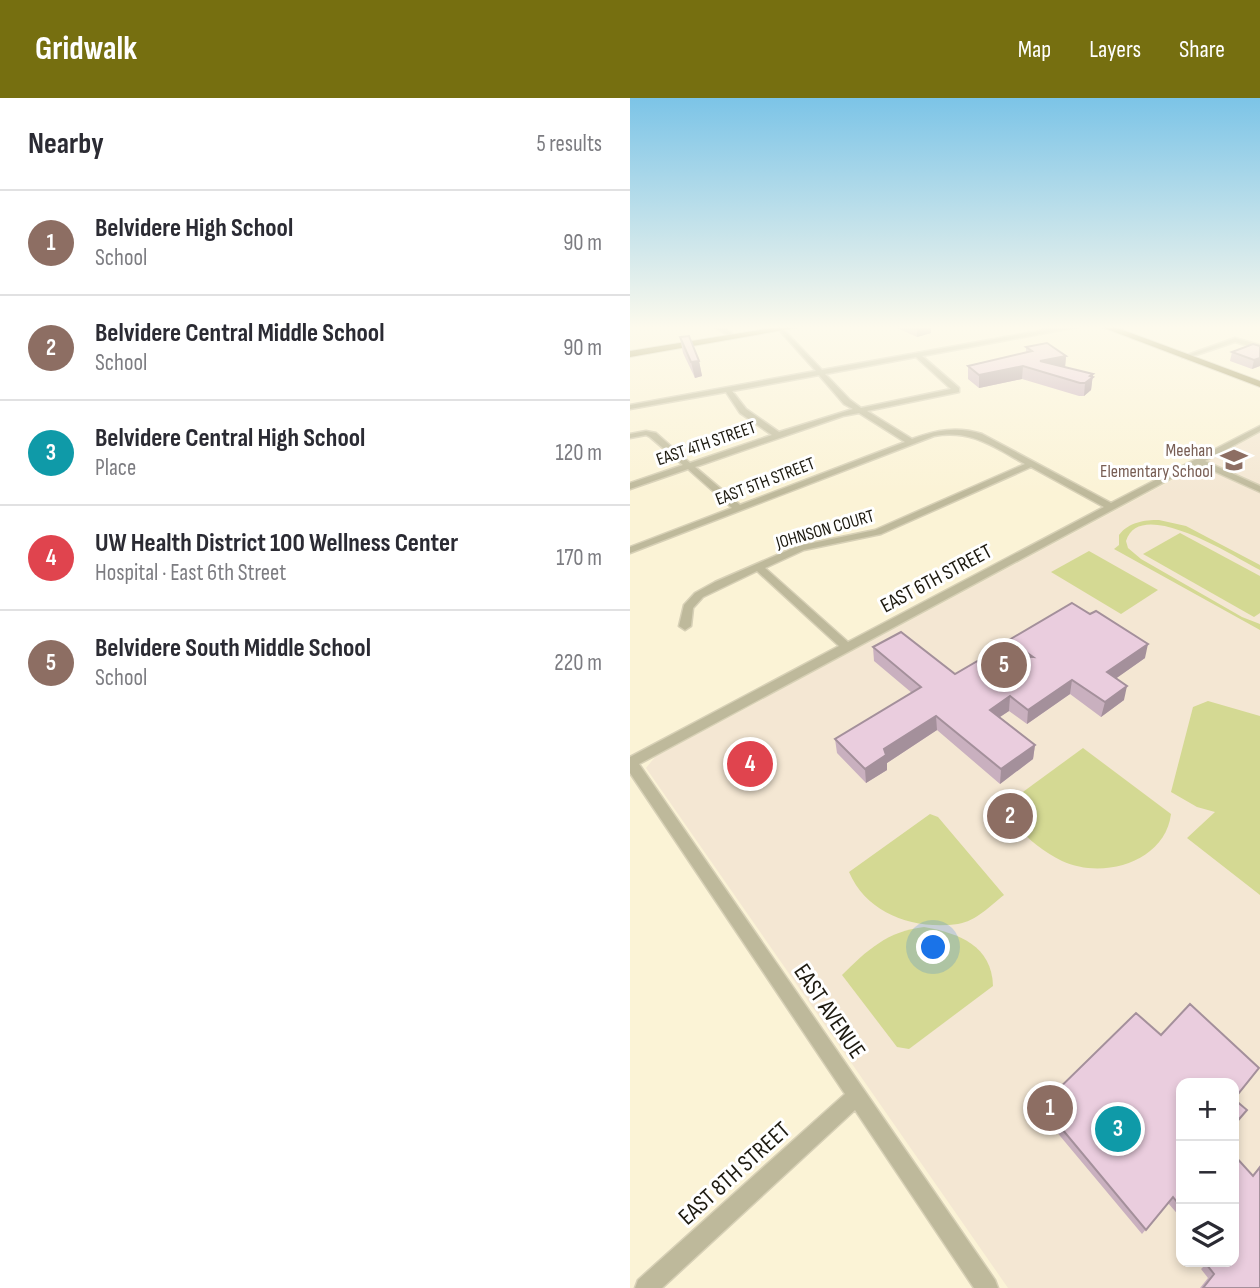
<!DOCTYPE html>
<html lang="en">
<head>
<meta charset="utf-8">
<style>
  :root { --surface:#fff; --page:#f2f2f3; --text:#2b2b33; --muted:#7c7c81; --line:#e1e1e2; --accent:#766f10 }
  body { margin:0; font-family:"Sofia Sans Condensed",sans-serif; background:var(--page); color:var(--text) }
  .controls { position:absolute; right:21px; bottom:21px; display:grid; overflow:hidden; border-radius:14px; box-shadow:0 4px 10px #0003 }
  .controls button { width:63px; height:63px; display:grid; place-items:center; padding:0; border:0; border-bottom:2px solid var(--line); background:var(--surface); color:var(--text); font:35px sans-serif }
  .you { position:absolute; left:304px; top:850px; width:24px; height:24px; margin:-18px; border:5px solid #fff; border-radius:50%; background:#1a73e8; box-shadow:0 0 0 10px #1a73e833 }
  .badge { display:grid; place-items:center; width:46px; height:46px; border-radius:50%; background:var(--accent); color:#fff; font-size:23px; font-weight:700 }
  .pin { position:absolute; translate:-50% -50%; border:4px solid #fff; box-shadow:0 2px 7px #0006 }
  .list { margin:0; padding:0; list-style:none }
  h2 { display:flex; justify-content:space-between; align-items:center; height:91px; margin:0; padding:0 28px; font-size:30px }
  h2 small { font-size:23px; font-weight:400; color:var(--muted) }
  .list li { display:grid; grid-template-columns:46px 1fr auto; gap:21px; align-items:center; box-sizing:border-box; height:105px; padding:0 28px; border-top:2px solid var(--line) }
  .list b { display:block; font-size:26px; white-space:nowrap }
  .list p { margin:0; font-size:23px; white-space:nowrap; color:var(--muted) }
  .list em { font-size:23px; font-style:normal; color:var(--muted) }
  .icon { flex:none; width:38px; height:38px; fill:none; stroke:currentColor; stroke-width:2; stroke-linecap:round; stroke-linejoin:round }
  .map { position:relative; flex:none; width:630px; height:1190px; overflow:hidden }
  header { display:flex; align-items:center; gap:42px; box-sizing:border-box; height:98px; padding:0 35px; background:var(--accent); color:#fff }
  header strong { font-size:33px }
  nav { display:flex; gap:38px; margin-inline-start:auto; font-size:24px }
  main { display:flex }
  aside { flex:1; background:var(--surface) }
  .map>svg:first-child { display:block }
  .education { fill:#f4e7d3; fill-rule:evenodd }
  .green { fill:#d4d993 }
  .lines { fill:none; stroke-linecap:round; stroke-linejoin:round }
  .minor-casing { stroke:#d7d0b6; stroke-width:3 }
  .major-casing { stroke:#d7d0b6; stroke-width:2 }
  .minor { fill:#beb99b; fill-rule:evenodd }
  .major { fill:#92884e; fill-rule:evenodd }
  .wall { fill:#c9b0bf }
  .shaded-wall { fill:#a4909b }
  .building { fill:#eacdde; stroke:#a4909b; stroke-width:2 }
  .labels { text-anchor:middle; stroke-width:6; stroke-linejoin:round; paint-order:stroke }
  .far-street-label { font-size:18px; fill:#1d1a10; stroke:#fff }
  .far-education-label { font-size:18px; fill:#785e54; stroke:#fff; text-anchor:end }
  .street-label { font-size:21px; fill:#1d1a10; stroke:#fff }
  .near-street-label { font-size:24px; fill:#1d1a10; stroke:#fff }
</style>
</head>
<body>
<header>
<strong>Gridwalk</strong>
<nav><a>Map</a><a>Layers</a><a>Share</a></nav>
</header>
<main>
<aside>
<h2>Nearby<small>5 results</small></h2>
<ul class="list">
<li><span class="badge" style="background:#8d6e63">1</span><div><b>Belvidere High School</b><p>School</p></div><em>90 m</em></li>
<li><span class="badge" style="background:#8d6e63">2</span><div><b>Belvidere Central Middle School</b><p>School</p></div><em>90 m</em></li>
<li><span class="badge" style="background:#0f9aa8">3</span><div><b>Belvidere Central High School</b><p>Place</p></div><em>120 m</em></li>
<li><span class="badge" style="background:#e0444e">4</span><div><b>UW Health District 100 Wellness Center</b><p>Hospital · East 6th Street</p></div><em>170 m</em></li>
<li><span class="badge" style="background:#8d6e63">5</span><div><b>Belvidere South Middle School</b><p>School</p></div><em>220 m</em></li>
</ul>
</aside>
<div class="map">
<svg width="630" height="1190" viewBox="0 0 630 1190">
  <rect width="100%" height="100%" fill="#fbf3d6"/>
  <path class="education" d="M630,335V1190H378L16,670L25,659ZM551,985H604V1164H551Z"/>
  <g class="green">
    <path d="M529,422L556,428L630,467V472C606,460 510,397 496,443L498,450L511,461L612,519L630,526V532L484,451L489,447V437C499,424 514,422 529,422Z"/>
    <polygon points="550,435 630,478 630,515 624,519 513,456"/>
    <polygon points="459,453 528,492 491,516 421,474"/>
    <polygon points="578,603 630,618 630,797 557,740 585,714 567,709 541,694 563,609"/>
    <path d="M453,650L541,716C535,764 473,782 432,763C407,751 388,732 371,710Z"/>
    <path d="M300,716L308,719L374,797C360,808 346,823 328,826C284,832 237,816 219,774Z"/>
    <path d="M294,829C329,835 362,848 363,888L279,951L267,949L212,877C237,852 258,833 294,829Z"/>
  </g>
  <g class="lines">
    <g class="minor-casing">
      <g id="minor">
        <polygon points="83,228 91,228 107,239 102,240"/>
        <path d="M436,228H452L292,258L329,290V294L237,313L282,341C306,332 327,328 352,336L481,405L630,328V333L575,363L630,388V394L568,366L9,666L365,1182L368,1190H344L225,1012L32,1190H5L8,1182L215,996L0,675V659L209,548L127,473L73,499L63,510L61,528L55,532L49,528L54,507L65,495L85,484L168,448L245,432L395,366C364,349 341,331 304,338L0,455V449L102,410L58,371L0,391V385L53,367L20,339L16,337L0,340V336L16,333L26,335L60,365L142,337L110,315L96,294L0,311V307L186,273L150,233L152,230L192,272ZM286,259L321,291L231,310L220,302L195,276ZM189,277L214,306L223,311L149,334L116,311L102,293ZM229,315L275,344L110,407L65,369L213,318ZM401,369L474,409L218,544L135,470L174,452L251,436Z"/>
        <polygon points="605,240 630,247 630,251 605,244 557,260 552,259"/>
      </g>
    </g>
    <g class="major-casing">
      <g id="major">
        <polygon points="154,228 176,228 0,259 0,253"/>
        <polygon points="469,228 482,228 630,283 630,289"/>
      </g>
    </g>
    <use href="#minor" class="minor"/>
    <use href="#major" class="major"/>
  </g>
  <g class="wall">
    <polygon points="267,228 301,228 301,235 287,239 267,230"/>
    <polygon points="50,239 69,263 72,278 65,280 53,255"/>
    <polygon points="630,248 630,268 622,271 600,263 602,254"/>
    <polygon points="396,249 436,258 435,269 463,276 461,292 454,298 449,298 392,281 349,290 338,281 338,268 396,255"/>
    <polygon points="379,542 515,560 486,580 494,602 471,619 440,596 397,626 379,613 370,619 405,647 403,661 370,686 307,632 257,665 257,672 236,685 207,655 205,641 282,595 244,563 243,549 325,576 365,560 378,556"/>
    <polygon points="551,985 551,1120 538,1105 512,1136 410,1014 412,1007"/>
    <polygon points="630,1069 630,1190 570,1190 578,1180 571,1171 577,1165 576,1164 604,1164 622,1077"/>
  </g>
  <g class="shaded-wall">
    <polygon points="287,228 301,228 301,235 287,239"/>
    <polygon points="436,258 435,270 410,263"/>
    <polygon points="630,260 630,268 622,271 624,262"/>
    <polygon points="69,263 72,278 65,280 61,264"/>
    <polygon points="393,268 392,281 349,290 349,277"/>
    <polygon points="463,276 461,292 454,298 455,285"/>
    <polygon points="518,546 515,560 474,589 477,574"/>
    <polygon points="442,582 440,596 397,626 398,612"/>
    <polygon points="497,588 494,602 471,619 475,604"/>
    <polygon points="380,598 379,613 359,626 360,612"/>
    <polygon points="306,618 307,632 257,665 257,672 236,685 235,671 254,651"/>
    <polygon points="405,647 403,661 370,686 371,671"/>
  </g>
  <g class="building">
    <polygon points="59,238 69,263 61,264 50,239"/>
    <polygon points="417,245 436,258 410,263 463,276 460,278 463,279 455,285 450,285 393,268 349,277 338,268 402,253 396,249"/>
    <polygon points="623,246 630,248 630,260 624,262 602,254"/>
    <polygon points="442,505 460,516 466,513 518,546 477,574 497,588 475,604 442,582 398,612 380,598 360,612 405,647 371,671 306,618 254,651 256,657 235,671 205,641 291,589 243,549 271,534 325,576 356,558 365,560 365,556 403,559 379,542"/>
    <polygon points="560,906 629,970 604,1001 617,1012 604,1027 604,985 551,985 551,1109 543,1099 516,1132 412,1007 506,915 531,937"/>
    <polygon points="604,1057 623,1078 630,1069 630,1190 573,1190 584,1176 577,1167 580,1164 604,1164"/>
  </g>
  <linearGradient id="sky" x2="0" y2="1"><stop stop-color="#7cc4e7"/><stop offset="0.58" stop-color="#fdfaed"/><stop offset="1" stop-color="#fdfaed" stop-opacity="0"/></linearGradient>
  <rect width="630" height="395" fill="url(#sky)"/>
  <defs>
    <g id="school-bare" transform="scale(2.1)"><path d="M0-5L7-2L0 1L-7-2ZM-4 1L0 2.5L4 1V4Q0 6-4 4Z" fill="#8d6e63" stroke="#fff" stroke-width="2.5" paint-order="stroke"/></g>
  </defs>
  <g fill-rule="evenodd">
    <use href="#school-bare" x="604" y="362"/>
  </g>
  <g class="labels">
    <g class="far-street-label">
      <text transform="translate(76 345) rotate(-19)" y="6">EAST 4TH STREET</text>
      <text transform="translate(135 383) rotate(-21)" y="6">EAST 5TH STREET</text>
      <text transform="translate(195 431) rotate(-16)" y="6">JOHNSON COURT</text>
    </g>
    <g class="far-education-label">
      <text x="583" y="358">Meehan<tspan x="583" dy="21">Elementary School</tspan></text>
    </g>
    <g class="street-label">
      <text transform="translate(306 480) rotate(-28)" y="7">EAST 6TH STREET</text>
    </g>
    <g class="near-street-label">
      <text transform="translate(200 913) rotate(56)" y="8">EAST AVENUE</text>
      <text transform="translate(104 1075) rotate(-42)" y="8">EAST 8TH STREET</text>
    </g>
  </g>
</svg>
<div class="controls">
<button>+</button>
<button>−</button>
<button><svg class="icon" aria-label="layers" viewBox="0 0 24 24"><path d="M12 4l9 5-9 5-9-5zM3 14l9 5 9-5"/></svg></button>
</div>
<div class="you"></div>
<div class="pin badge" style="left:420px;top:1010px;background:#8d6e63">1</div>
<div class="pin badge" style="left:380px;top:718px;background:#8d6e63">2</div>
<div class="pin badge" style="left:488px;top:1031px;background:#0f9aa8">3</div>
<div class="pin badge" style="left:120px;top:666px;background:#e0444e">4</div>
<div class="pin badge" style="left:374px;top:567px;background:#8d6e63">5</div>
</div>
</main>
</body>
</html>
